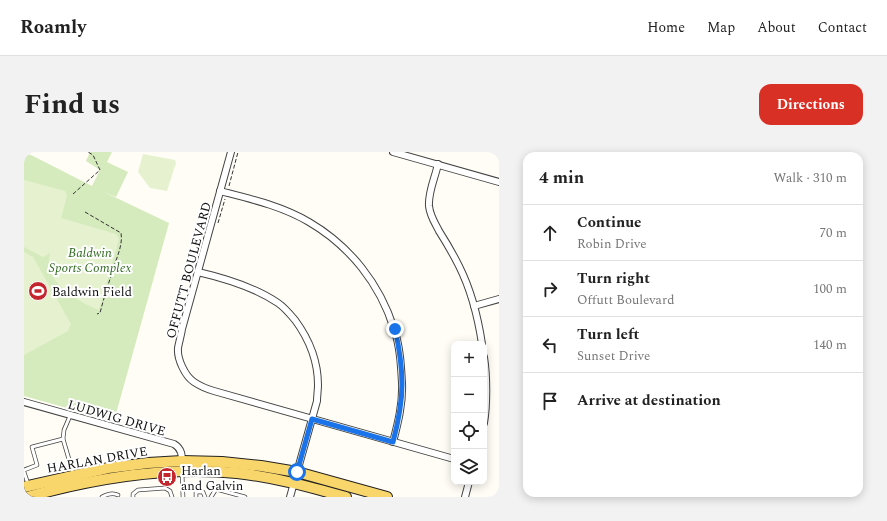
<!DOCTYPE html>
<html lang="en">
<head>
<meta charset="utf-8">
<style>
  :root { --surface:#fff; --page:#f2f2f2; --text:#222; --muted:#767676; --line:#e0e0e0; --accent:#d93025 }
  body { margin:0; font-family:Spectral,serif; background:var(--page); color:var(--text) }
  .controls { position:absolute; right:12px; bottom:12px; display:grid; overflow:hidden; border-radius:8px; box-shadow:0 2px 10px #0003 }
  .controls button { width:36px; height:36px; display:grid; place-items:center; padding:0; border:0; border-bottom:1px solid var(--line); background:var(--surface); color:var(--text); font:20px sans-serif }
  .stop { position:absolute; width:12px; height:12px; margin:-9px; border:3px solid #1a73e8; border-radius:50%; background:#fff }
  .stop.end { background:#1a73e8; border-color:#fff; box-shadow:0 1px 4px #0008 }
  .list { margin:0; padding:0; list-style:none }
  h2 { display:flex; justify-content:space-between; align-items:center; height:52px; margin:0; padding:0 16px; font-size:17px }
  h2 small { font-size:13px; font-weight:400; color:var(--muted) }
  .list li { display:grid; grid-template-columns:26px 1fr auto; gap:12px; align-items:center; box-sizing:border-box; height:56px; padding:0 16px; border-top:1px solid var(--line) }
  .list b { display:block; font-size:15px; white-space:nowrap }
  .list p { margin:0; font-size:13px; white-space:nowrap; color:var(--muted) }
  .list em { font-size:13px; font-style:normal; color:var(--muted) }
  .icon { flex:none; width:22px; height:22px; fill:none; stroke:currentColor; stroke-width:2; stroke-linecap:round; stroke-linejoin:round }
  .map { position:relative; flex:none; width:475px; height:345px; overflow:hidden; border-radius:12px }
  header { display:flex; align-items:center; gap:24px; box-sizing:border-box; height:56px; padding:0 20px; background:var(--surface); border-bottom:1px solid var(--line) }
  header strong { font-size:19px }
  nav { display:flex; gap:22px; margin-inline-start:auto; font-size:14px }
  .intro { display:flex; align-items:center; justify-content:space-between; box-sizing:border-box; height:96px; padding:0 24px }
  h1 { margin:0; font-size:28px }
  .button { padding:10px 18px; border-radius:12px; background:var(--accent); color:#fff; font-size:14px; font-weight:700 }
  main { display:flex; gap:24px; padding:0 24px }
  aside { flex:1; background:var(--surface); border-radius:12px; box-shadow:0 2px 10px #0003 }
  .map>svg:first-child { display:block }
  .park { fill:#d5ebbd }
  .pitch { fill:#e6f2cf }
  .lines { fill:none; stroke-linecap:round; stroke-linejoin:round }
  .lane-casing { stroke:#444; stroke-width:4.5 }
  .street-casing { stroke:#444; stroke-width:8 }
  .primary-casing { stroke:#222; stroke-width:12 }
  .path { stroke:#333; stroke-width:1; stroke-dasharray:4 2; stroke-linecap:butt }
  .lane { stroke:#fff; stroke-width:3 }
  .street { stroke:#fff; stroke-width:6 }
  .primary { stroke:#f9d66b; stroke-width:10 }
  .route { stroke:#1a73e8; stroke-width:5 }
  .labels { text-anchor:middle; stroke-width:4; stroke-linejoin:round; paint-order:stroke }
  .park-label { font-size:13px; font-style:italic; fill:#2f6b1f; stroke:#fff }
  .street-label { font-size:13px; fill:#111; stroke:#fff }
  .poi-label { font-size:13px; fill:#111; stroke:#fff; text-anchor:start }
</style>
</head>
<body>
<header>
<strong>Roamly</strong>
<nav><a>Home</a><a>Map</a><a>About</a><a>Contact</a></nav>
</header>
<div class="intro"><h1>Find us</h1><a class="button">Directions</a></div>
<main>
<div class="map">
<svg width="475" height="345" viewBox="0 0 475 345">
  <rect width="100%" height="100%" fill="#fffdf5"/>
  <polygon class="park" points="66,0 88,0 83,10 104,20 92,45 80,40 145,71 90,269 0,244 0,1 7,3 68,34 76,18 62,9"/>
  <g class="pitch">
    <polygon points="119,2 151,8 152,11 143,39 126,36 114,20"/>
    <path d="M0,28L41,39L43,44L37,66L92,82L95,87L75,158C57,151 27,134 25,113C24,109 26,105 26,101L19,105L0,95Z"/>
    <polygon points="0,100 9,105 47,172 44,179 0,203"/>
  </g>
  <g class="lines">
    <g class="lane-casing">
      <g id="lane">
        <polyline points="46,264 40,278 39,287 49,321"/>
        <polyline points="0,318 13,313 8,295 39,287"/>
        <polyline points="0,320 4,332"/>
        <polyline points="158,321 159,345"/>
        <path d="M78,345C83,342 88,340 94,343"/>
        <polyline points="109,345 109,342 114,338 141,336 146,339 148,345"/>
        <polyline points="172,345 172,340 179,340 181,345"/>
        <polyline points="187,345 192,337 221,345"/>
      </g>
    </g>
    <g class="street-casing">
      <g id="street">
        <path d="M207,0L158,177C157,184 155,190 154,196C153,207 161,224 170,230C176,234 183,237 190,239L430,307"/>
        <polyline points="369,0 475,30"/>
        <path d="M414,12C411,26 404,40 405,54C406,64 411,71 415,79C422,90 429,102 435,114C447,138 454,165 458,192"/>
        <path d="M196,39C227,47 258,54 285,70C326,94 356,132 370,177C376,194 377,213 378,231C379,251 374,271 369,290"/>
        <path d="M174,120C200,126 232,136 254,151C260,155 266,162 271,168C285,187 294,210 294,233C294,238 293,244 293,249L266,345"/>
        <polyline points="450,154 475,147"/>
        <path d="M460,205C463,224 463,253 460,271"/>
        <path d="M0,250L150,292C158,297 158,303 158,312"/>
        <polyline points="441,345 445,330"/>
      </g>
    </g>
    <g class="primary-casing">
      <g id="primary">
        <polyline points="0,335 84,316 124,311 158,309 198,310 237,314 273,320 363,345"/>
        <path d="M3,345C71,326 142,314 213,321C250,325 286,335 322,345"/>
      </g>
    </g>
    <g class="path">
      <polyline points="205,34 214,0"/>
      <polyline points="49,42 76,18 69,3 64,0"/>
      <path d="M61,60L97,81C99,93 93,104 90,115C85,130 80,145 76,161L73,162"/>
      <polyline points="194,71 201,47"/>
    </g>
    <use href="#lane" class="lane"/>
    <use href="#street" class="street"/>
    <use href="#primary" class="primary"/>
  </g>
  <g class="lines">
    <path class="route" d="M273,320L288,267L369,290C374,271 378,252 378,232C378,214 375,195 371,177"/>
  </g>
  <defs>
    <g id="stadium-disc" transform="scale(1)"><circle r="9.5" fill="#c4262e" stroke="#fff"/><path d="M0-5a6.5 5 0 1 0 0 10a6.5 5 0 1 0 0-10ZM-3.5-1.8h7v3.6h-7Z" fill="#fff"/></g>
    <g id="bus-disc" transform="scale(1)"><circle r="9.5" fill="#c4262e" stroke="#fff"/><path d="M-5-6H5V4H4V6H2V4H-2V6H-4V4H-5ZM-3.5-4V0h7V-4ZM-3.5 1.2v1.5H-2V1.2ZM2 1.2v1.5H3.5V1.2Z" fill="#fff"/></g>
  </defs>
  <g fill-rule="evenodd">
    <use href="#stadium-disc" x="14" y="139"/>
    <use href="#bus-disc" x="143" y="325"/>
  </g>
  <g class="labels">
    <g class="park-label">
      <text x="66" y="105">Baldwin<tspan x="66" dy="15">Sports Complex</tspan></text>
    </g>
    <g class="street-label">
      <text transform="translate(164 118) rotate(-75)" y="5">OFFUTT BOULEVARD</text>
      <text transform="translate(93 265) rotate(16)" y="5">LUDWIG DRIVE</text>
      <text transform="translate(73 307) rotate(-10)" y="5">HARLAN DRIVE</text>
    </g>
    <g class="poi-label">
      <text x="28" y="144">Baldwin Field</text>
      <text x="157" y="323">Harlan<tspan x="157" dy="15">and Galvin</tspan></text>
    </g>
  </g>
</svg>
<div class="controls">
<button>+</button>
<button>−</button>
<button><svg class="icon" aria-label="locate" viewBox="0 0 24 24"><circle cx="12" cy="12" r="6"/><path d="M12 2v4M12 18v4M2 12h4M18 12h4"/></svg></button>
<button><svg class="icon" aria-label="layers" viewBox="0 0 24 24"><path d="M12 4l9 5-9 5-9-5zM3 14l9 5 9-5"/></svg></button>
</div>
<div class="stop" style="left:273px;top:320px"></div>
<div class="stop end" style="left:371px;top:177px"></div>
</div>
<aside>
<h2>4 min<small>Walk · 310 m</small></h2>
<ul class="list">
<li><svg class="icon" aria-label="ahead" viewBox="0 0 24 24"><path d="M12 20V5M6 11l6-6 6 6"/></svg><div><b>Continue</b><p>Robin Drive</p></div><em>70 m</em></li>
<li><svg class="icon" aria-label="right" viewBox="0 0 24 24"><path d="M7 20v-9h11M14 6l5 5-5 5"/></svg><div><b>Turn right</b><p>Offutt Boulevard</p></div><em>100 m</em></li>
<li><svg class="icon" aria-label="left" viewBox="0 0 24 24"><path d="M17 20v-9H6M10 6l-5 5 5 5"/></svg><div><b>Turn left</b><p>Sunset Drive</p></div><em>140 m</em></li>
<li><svg class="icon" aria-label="arrive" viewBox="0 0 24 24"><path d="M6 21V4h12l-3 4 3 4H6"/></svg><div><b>Arrive at destination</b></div></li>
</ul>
</aside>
</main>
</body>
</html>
